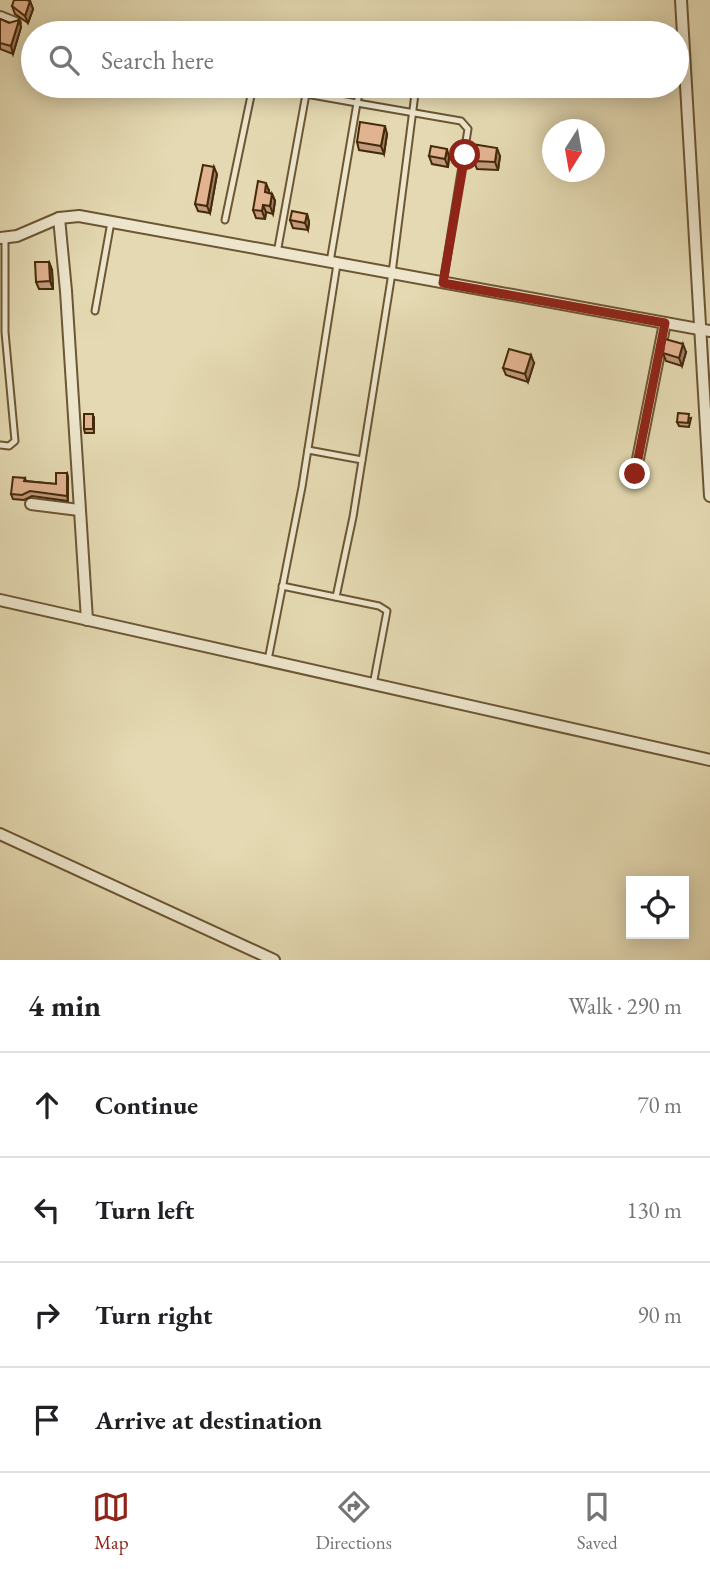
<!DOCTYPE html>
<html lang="en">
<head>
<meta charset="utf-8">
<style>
  :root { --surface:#fff; --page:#f2f2f2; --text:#202124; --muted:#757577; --line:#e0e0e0; --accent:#8f2418 }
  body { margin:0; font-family:"EB Garamond",serif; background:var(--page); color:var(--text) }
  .controls { position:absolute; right:21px; bottom:21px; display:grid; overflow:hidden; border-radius:0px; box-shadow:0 4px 18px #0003 }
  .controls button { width:63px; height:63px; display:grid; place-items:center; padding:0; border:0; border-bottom:2px solid var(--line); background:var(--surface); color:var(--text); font:35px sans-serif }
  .compass { position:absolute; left:542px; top:119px; width:63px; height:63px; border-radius:50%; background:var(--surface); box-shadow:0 4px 18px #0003; rotate:191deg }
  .stop { position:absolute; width:21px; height:21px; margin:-16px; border:5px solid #8f2418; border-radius:50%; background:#fff }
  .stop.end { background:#8f2418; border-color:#fff; box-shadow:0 2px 7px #0008 }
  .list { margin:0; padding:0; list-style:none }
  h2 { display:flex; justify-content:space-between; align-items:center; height:91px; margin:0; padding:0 28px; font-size:30px }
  h2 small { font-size:23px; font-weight:400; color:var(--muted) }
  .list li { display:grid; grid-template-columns:46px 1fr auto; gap:21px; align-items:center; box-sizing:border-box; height:105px; padding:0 28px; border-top:2px solid var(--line) }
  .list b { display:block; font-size:26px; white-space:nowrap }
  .list em { font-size:23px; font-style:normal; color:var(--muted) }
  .icon { flex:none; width:38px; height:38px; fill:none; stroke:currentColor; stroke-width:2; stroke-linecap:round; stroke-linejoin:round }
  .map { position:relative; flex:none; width:710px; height:960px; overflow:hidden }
  .search { position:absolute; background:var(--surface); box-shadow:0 4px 18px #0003; left:21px; right:21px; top:21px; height:77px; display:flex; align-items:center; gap:18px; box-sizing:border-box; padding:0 24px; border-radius:38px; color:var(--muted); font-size:26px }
  .sheet { height:511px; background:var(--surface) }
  nav { display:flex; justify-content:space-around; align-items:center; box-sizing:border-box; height:98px; border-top:2px solid var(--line); background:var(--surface); font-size:19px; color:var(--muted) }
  nav a { display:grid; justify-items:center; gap:4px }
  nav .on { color:var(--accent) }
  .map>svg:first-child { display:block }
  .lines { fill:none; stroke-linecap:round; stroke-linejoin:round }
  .lane-casing { stroke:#6c5633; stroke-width:9 }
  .street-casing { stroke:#6c5633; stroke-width:14 }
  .lane { stroke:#ede6cd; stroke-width:5 }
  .street { stroke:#ede6cd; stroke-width:10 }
  .wall { fill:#c29a7d; stroke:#442a09; stroke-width:2 }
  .shaded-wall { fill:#9e7d66; stroke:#442a09; stroke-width:2 }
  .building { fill:#e2b391; stroke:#442a09; stroke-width:2 }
  .route { stroke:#8f2418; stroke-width:9 }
</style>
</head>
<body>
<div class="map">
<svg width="710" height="960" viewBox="0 0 710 960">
  <rect width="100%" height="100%" fill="#e4d9b2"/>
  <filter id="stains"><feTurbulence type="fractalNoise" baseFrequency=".00286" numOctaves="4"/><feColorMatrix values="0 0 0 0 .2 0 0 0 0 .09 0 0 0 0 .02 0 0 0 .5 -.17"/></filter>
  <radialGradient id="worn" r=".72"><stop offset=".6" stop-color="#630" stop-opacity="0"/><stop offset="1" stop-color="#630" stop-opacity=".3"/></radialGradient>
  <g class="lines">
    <g class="lane-casing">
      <g id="lane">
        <polyline points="272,86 306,94 306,86"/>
        <polyline points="225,220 253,86"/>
        <polyline points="277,253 306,94 357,103 361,86"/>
        <polyline points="330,262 357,103 461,121 468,129 443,283"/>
        <polyline points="95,311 111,222"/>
        <polyline points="0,445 9,446 15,441 5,332 5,237"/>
        <polyline points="308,450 362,460"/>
        <polyline points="282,586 379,606 387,611 373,685"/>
        <polyline points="336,597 353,517 392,273 416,86"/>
        <polyline points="268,660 302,487 337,264"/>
      </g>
    </g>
    <g class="street-casing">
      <g id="street">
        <polyline points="681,0 710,496"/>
        <polyline points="0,17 15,23"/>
        <polyline points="59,218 66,291 87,620"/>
        <polyline points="0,238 17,236 59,218 79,216 710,331"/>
        <polyline points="635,474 665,323"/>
        <polyline points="31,504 79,510"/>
        <polyline points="0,600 710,760"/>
        <polyline points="0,834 274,960"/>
      </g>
    </g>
    <use href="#lane" class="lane"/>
    <use href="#street" class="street"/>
  </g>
  <g class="wall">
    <polygon points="30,1 33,9 28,23 15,14 12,6"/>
    <polygon points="0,19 21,27 13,54 0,49"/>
    <polygon points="387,134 384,154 359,150 357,142"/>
    <polygon points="429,156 449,157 448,167 432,164"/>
    <polygon points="470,156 500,156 498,170 477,169 475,164 473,164"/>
    <polygon points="217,174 210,213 198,211 195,204"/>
    <polygon points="269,191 269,193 272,194 275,201 273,214 266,212 265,219 256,218 253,210"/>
    <polygon points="307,214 309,222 308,230 293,228 290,220"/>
    <polygon points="49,262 52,270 53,289 39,289 36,282"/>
    <polygon points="686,352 682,366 666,361 663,353"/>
    <polygon points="534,363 528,382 506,375 503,368"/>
    <polygon points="94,418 94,433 85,433 84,429"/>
    <polygon points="691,418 689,427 679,426 677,422"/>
    <polygon points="67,473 68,478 68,501 32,496 24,500 13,499 11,494 25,478 26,481 56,484"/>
  </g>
  <g class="shaded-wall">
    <polygon points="30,1 33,9 28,23 25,16"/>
    <polygon points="19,20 21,27 13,54 11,46"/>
    <polygon points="385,126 387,134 384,154 381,146"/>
    <polygon points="497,148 500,156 498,170 495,162"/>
    <polygon points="447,149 449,157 448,167 445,159"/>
    <polygon points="214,167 217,174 210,213 207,206"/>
    <polygon points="266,183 269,191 268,200 265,192"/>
    <polygon points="272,194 275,201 273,214 270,206"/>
    <polygon points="263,205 266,212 265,219 262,211"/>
    <polygon points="307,214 309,222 308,230 305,223"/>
    <polygon points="49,262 52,270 53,289 50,281"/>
    <polygon points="683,344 686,352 682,366 679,358"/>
    <polygon points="531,355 534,363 528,382 525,374"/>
    <polygon points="67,473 68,478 68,501 67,496"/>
  </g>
  <g class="building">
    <polygon points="14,0 26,0 30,1 25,16 12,6"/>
    <polygon points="0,19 9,23 19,20 11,46 0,43"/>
    <polygon points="360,122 385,126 381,146 357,142"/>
    <polygon points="472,144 497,148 495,162 474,161 475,156 470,156"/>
    <polygon points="431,146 447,149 445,159 429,156"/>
    <polygon points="203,165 214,167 207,206 195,204"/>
    <polygon points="258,181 266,183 265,192 272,194 270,206 263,205 262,211 253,210"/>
    <polygon points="292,211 307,214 305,223 290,220"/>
    <polygon points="35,262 49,262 50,281 36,282"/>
    <polygon points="665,339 683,344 679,358 663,353"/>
    <polygon points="509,349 531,355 525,374 503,368"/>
    <polygon points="678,413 689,414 688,423 677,422"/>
    <rect x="84" y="414" width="9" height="15"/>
    <polygon points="56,473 67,473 67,496 30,491 22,495 11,494 13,477 25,478 24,481 56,484"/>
  </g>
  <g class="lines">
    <polyline class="route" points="465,155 443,283 665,323 635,474"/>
  </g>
  <rect width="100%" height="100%" filter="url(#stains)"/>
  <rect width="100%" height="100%" fill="url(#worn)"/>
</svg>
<div class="controls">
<button><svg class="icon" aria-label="locate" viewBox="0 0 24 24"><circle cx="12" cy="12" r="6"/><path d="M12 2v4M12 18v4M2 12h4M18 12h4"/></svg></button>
</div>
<svg class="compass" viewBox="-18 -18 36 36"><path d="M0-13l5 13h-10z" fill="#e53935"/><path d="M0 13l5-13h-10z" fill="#757577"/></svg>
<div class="stop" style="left:465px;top:155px"></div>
<div class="stop end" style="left:635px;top:474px"></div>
<div class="search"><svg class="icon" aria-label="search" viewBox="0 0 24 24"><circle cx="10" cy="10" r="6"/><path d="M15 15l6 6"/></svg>Search here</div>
</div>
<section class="sheet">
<h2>4 min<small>Walk · 290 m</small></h2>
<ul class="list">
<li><svg class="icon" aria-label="ahead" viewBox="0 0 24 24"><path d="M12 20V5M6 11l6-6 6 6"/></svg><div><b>Continue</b></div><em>70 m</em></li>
<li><svg class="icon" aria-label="left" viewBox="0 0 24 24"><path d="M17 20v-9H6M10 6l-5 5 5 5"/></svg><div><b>Turn left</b></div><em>130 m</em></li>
<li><svg class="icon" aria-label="right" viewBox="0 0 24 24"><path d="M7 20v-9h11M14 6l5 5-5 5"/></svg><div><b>Turn right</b></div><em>90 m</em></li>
<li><svg class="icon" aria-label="arrive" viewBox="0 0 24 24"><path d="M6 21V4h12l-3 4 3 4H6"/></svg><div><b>Arrive at destination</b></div></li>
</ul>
</section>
<nav>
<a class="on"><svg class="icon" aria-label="map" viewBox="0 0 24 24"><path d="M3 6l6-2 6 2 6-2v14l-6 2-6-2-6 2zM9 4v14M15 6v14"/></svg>Map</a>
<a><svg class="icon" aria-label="directions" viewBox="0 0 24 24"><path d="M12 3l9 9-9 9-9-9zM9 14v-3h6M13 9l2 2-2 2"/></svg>Directions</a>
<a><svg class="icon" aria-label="saved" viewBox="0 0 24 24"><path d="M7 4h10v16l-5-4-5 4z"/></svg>Saved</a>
</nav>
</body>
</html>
